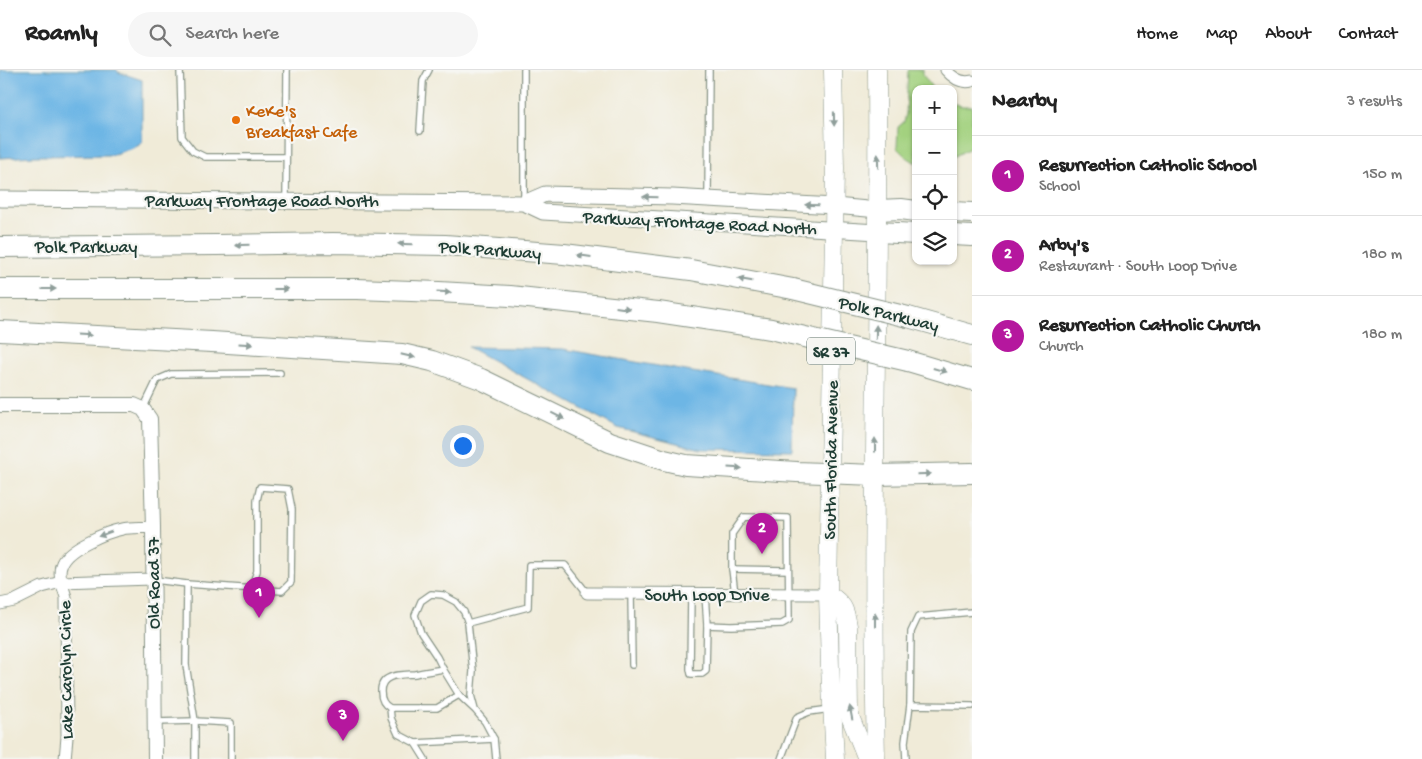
<!DOCTYPE html>
<html lang="en">
<head>
<meta charset="utf-8">
<style>
  :root { --surface:#fff; --page:#f6f6f6; --text:#222; --muted:#767676; --line:#e0e0e0; --accent:#b5179e }
  body { margin:0; font-family:"Gochi Hand",sans-serif; background:var(--page); color:var(--text) }
  .controls { position:absolute; right:15px; top:15px; display:grid; overflow:hidden; border-radius:10px; box-shadow:0 1px 4px #0004 }
  .controls button { width:45px; height:45px; display:grid; place-items:center; padding:0; border:0; border-bottom:1px solid var(--line); background:var(--surface); color:var(--text); font:25px sans-serif }
  .you { position:absolute; left:462px; top:375px; width:18px; height:18px; margin:-12px; border:4px solid #fff; border-radius:50%; background:#1a73e8; box-shadow:0 0 0 8px #1a73e833 }
  .badge { display:grid; place-items:center; width:32px; height:32px; border-radius:50%; background:var(--accent); color:#fff; font-size:16px; font-weight:700 }
  .pin { position:absolute; translate:-50% -41px; filter:drop-shadow(0 1px 2px #0008) }
  .pin::after { content:''; position:absolute; top:26px; width:18px; height:15px; background:inherit; clip-path:polygon(0 0,100% 0,50% 100%) }
  .list { margin:0; padding:0; list-style:none }
  h2 { display:flex; justify-content:space-between; align-items:center; height:65px; margin:0; padding:0 20px; font-size:21px }
  h2 small { font-size:16px; font-weight:400; color:var(--muted) }
  .list li { display:grid; grid-template-columns:32px 1fr auto; gap:15px; align-items:center; box-sizing:border-box; height:80px; padding:0 20px; border-top:1px solid var(--line) }
  .list b { display:block; font-size:19px; white-space:nowrap }
  .list p { margin:0; font-size:16px; white-space:nowrap; color:var(--muted) }
  .list em { font-size:16px; font-style:normal; color:var(--muted) }
  .icon { flex:none; width:28px; height:28px; fill:none; stroke:currentColor; stroke-width:2; stroke-linecap:round; stroke-linejoin:round }
  .map { position:relative; flex:none; width:972px; height:689px; overflow:hidden }
  header { display:flex; align-items:center; gap:30px; box-sizing:border-box; height:70px; padding:0 25px; background:var(--surface); border-bottom:1px solid var(--line) }
  header strong { font-size:24px }
  nav { display:flex; gap:28px; margin-inline-start:auto; font-size:18px }
  .search { width:350px; height:45px; background:var(--page); display:flex; align-items:center; gap:12px; box-sizing:border-box; padding:0 18px; border-radius:28px; color:var(--muted); font-size:19px }
  main { display:flex }
  aside { flex:1; background:var(--surface) }
  .map>svg:first-child { display:block }
  .green { fill:#a3d17f; stroke:#61875a }
  .water { fill:#6db6e5; stroke:#467a8c }
  .lines { fill:none; stroke-linecap:round; stroke-linejoin:round }
  .service-casing { stroke:#889486; stroke-width:8 }
  .minor-casing { stroke:#889486; stroke-width:13 }
  .tertiary-casing { stroke:#889486; stroke-width:16 }
  .secondary-casing { stroke:#889486; stroke-width:17 }
  .primary-casing { stroke:#889486; stroke-width:19 }
  .motorway-casing { stroke:#889486; stroke-width:22 }
  .service { stroke:#fff; stroke-width:5.5 }
  .minor { stroke:#fff; stroke-width:11 }
  .tertiary { stroke:#fff; stroke-width:14 }
  .secondary { stroke:#fff; stroke-width:15 }
  .primary { stroke:#fff; stroke-width:18 }
  .motorway { stroke:#fff; stroke-width:20 }
  .motorway-bridge-casing { stroke:#889486; stroke-width:22; stroke-linecap:butt }
  .motorway-bridge { stroke:#fff; stroke-width:20 }
  .oneway { fill:#8f9e9a }
  .food-dot { fill:#e8710a; stroke:#f6f6f2; stroke-width:2 }
  .labels { text-anchor:middle; stroke-width:4.5; stroke-linejoin:round; paint-order:stroke }
  .shield { fill:#f6f6f2; stroke:#60746d; stroke-width:1 }
  .shield-label { font-size:16px; font-weight:bold; fill:#1f3d34 }
  .food-label { font-size:18px; fill:#c56008; stroke:#f6f6f2; text-anchor:start }
  .street-label { font-size:18px; fill:#1f3d34; stroke:#f6f6f2 }
</style>
</head>
<body>
<header>
<strong>Roamly</strong>
<div class="search"><svg class="icon" aria-label="search" viewBox="0 0 24 24"><circle cx="10" cy="10" r="6"/><path d="M15 15l6 6"/></svg>Search here</div>
<nav><a>Home</a><a>Map</a><a>About</a><a>Contact</a></nav>
</header>
<main>
<div class="map">
<svg width="972" height="689" viewBox="0 0 972 689">
  <rect width="100%" height="100%" fill="#f6f6f2"/>
  <filter id="ink" filterUnits="userSpaceOnUse"><feTurbulence type="fractalNoise" baseFrequency=".02" numOctaves="2"/><feDisplacementMap in="SourceGraphic" scale="10" xChannelSelector="R" yChannelSelector="G"/><feConvolveMatrix kernelMatrix="1 2 1 2 8 2 1 2 1" color-interpolation-filters="sRGB"/></filter>
  <filter id="wash" filterUnits="userSpaceOnUse"><feTurbulence type="fractalNoise" baseFrequency=".0096" numOctaves="4" result="noise"/><feDisplacementMap in="SourceGraphic" scale="20" xChannelSelector="R" yChannelSelector="G"/><feGaussianBlur stdDeviation="1.12" result="paint"/><feColorMatrix in="noise" values="0 0 0 0 0 0 0 0 0 0 0 0 0 0 0 0 0 1.4 0 .05"/><feComposite in="paint" operator="in"/></filter>
  <g filter="url(#wash)">
    <rect width="100%" height="100%" fill="#f0ebd8"/>
    <g class="green">
      <polygon points="908,0 923,0 923,5 933,19 916,19 916,93 905,86 897,78 898,57 904,52 906,44"/>
      <polygon points="953,33 961,36 972,36 972,77 953,87"/>
    </g>
    <g class="water">
      <polygon points="0,0 117,0 118,2 142,10 142,72 133,78 111,85 35,86 0,88"/>
      <polygon points="468,277 563,279 686,301 793,318 792,380 701,379 618,358"/>
    </g>
  </g>
  <g filter="url(#ink)">
    <g class="lines">
      <g class="service-casing">
        <g id="service">
          <polyline points="180,0 182,67 193,81 205,87 286,87"/>
          <polyline points="420,61 423,11 429,0"/>
          <polyline points="708,127 709,0"/>
          <polyline points="286,130 287,0"/>
          <polyline points="524,133 524,0"/>
          <polyline points="143,339 157,310 171,304 280,303"/>
          <polyline points="732,499 788,500"/>
          <polyline points="155,510 187,514 282,521 291,512 292,439 288,419 260,417 257,430 257,501 251,518"/>
          <polyline points="187,514 186,595 195,651 231,653 231,689"/>
          <polyline points="631,523 632,595"/>
          <polyline points="691,524 690,599 691,604 702,604 706,601 707,555"/>
          <polyline points="705,524 707,555 731,556 782,554 789,550 788,448 744,447 732,464 732,499 735,524"/>
          <polyline points="468,553 528,537 529,495 565,495 587,523"/>
          <path d="M443,599C433,601 424,602 415,604C402,605 380,603 381,622C381,629 384,635 390,638H437L459,625"/>
          <polyline points="910,635 911,562 918,547 972,542"/>
          <polyline points="390,638 391,648 398,664 415,673 494,669"/>
          <polyline points="475,640 471,625 473,601 468,553 464,542 456,532 443,525 431,524 421,531 415,545 421,563 437,587 443,599 459,625 475,640 485,652 494,669 496,689"/>
          <polyline points="155,652 195,651 195,689"/>
          <polyline points="415,673 425,689"/>
          <polyline points="781,689 797,647 809,642 830,639"/>
          <polyline points="906,689 905,672 910,635 972,636"/>
        </g>
      </g>
      <g class="minor-casing">
        <g id="minor">
          <path d="M946,0C953,8 961,14 972,11"/>
          <polyline points="587,523 828,524"/>
          <polyline points="0,534 14,531 42,517 61,512 152,509"/>
          <path d="M65,689L67,667L66,527C63,517 57,503 62,493C69,478 106,462 122,459C131,457 143,458 153,457"/>
        </g>
      </g>
      <g class="tertiary-casing">
        <polyline id="tertiary" points="0,335 134,335 143,339 150,349 153,457 155,689"/>
      </g>
      <g class="secondary-casing">
        <g id="secondary">
          <polyline points="0,129 524,133 545,124 672,127 835,136 878,140"/>
          <polyline points="524,133 543,142 878,162"/>
        </g>
      </g>
      <g class="primary-casing">
        <g id="primary">
          <polyline points="833,0 835,98 828,524 830,597 835,689"/>
          <path d="M828,524C843,534 845,538 848,556L849,644L867,689"/>
          <path d="M876,689C871,459 879,230 877,0"/>
        </g>
      </g>
      <g class="motorway-casing">
        <g id="motorway">
          <polyline points="878,140 901,139 916,141"/>
          <polyline points="953,142 972,143"/>
          <polyline points="878,162 916,164"/>
          <polyline points="953,165 972,166"/>
          <polyline points="0,177 216,175 333,173 445,175 564,184 691,200 793,219"/>
          <polyline points="0,219 357,219 439,222 510,226 658,242 771,259 792,264"/>
          <polyline points="908,247 972,265"/>
          <polyline points="0,261 212,272 402,284 432,291 481,309 610,372 664,390 686,395 797,402 875,405 972,403"/>
          <polyline points="908,291 972,310"/>
        </g>
      </g>
      <use href="#service" class="service"/>
      <use href="#minor" class="minor"/>
      <use href="#tertiary" class="tertiary"/>
      <use href="#secondary" class="secondary"/>
      <use href="#primary" class="primary"/>
      <use href="#motorway" class="motorway"/>
      <g class="motorway-bridge-casing">
        <g id="motorway-bridge">
          <polyline points="793,219 908,247"/>
          <polyline points="792,264 908,291"/>
        </g>
      </g>
      <use href="#motorway-bridge" class="motorway-bridge"/>
    </g>
    <defs><path id="oneway-solid" d="M-6-.8H1V-3.2L6.5 0L1 3.2V.8H-6Z" transform="scale(1.25)"/></defs>
    <g class="oneway">
      <use href="#oneway-solid" transform="translate(834 49) rotate(89)"/>
      <use href="#oneway-solid" transform="translate(878 91) rotate(-91)"/>
      <use href="#oneway-solid" transform="translate(650 127) rotate(-178)"/>
      <use href="#oneway-solid" transform="translate(812 135) rotate(-178)"/>
      <use href="#oneway-solid" transform="translate(405 174) rotate(-179)"/>
      <use href="#oneway-solid" transform="translate(242 175) rotate(179)"/>
      <use href="#oneway-solid" transform="translate(584 186) rotate(-173)"/>
      <use href="#oneway-solid" transform="translate(745 210) rotate(-170)"/>
      <use href="#oneway-solid" transform="translate(49 219)"/>
      <use href="#oneway-solid" transform="translate(281 219)"/>
      <use href="#oneway-solid" transform="translate(444 222) rotate(3)"/>
      <use href="#oneway-solid" transform="translate(623 238) rotate(7)"/>
      <use href="#oneway-solid" transform="translate(876 262) rotate(-89)"/>
      <use href="#oneway-solid" transform="translate(84 265) rotate(3)"/>
      <use href="#oneway-solid" transform="translate(246 274) rotate(4)"/>
      <use href="#oneway-solid" transform="translate(408 286) rotate(13)"/>
      <use href="#oneway-solid" transform="translate(940 300) rotate(16)"/>
      <use href="#oneway-solid" transform="translate(558 346) rotate(26)"/>
      <use href="#oneway-solid" transform="translate(875 375) rotate(-90)"/>
      <use href="#oneway-solid" transform="translate(735 398) rotate(4)"/>
      <use href="#oneway-solid" transform="translate(924 404) rotate(-1)"/>
      <use href="#oneway-solid" transform="translate(105 464) rotate(160)"/>
      <use href="#oneway-solid" transform="translate(875 550) rotate(-90)"/>
      <use href="#oneway-solid" transform="translate(851 643) rotate(-101)"/>
    </g>
  </g>
  <circle class="food-dot" cx="236" cy="50" r="5"/>
  <g class="labels">
    <rect class="shield" x="807" y="267.5" width="48" height="27" rx="4"/>
    <g class="shield-label">
      <text x="831" y="287">SR 37</text>
    </g>
    <g class="food-label">
      <text x="246" y="46">KeKe's<tspan x="246" dy="21">Breakfast Cafe</tspan></text>
    </g>
    <g class="street-label">
      <text x="262" y="136">Parkway Frontage Road North</text>
      <text transform="translate(700 152) rotate(3)" y="6">Parkway Frontage Road North</text>
      <text x="86" y="182">Polk Parkway</text>
      <text transform="translate(490 179) rotate(4)" y="6">Polk Parkway</text>
      <text transform="translate(889 243) rotate(14)" y="6">Polk Parkway</text>
      <text transform="translate(830 390) rotate(-89)" y="6">South Florida Avenue</text>
      <text transform="translate(153 513) rotate(-90)" y="6">Old Road 37</text>
      <text x="707" y="530">South Loop Drive</text>
      <text transform="translate(65 600) rotate(-91)" y="6">Lake Carolyn Circle</text>
    </g>
  </g>
</svg>
<div class="controls">
<button>+</button>
<button>−</button>
<button><svg class="icon" aria-label="locate" viewBox="0 0 24 24"><circle cx="12" cy="12" r="6"/><path d="M12 2v4M12 18v4M2 12h4M18 12h4"/></svg></button>
<button><svg class="icon" aria-label="layers" viewBox="0 0 24 24"><path d="M12 4l9 5-9 5-9-5zM3 14l9 5 9-5"/></svg></button>
</div>
<div class="you"></div>
<div class="pin badge" style="left:259px;top:548px">1</div>
<div class="pin badge" style="left:762px;top:484px">2</div>
<div class="pin badge" style="left:343px;top:671px">3</div>
</div>
<aside>
<h2>Nearby<small>3 results</small></h2>
<ul class="list">
<li><span class="badge">1</span><div><b>Resurrection Catholic School</b><p>School</p></div><em>150 m</em></li>
<li><span class="badge">2</span><div><b>Arby's</b><p>Restaurant · South Loop Drive</p></div><em>180 m</em></li>
<li><span class="badge">3</span><div><b>Resurrection Catholic Church</b><p>Church</p></div><em>180 m</em></li>
</ul>
</aside>
</main>
</body>
</html>
